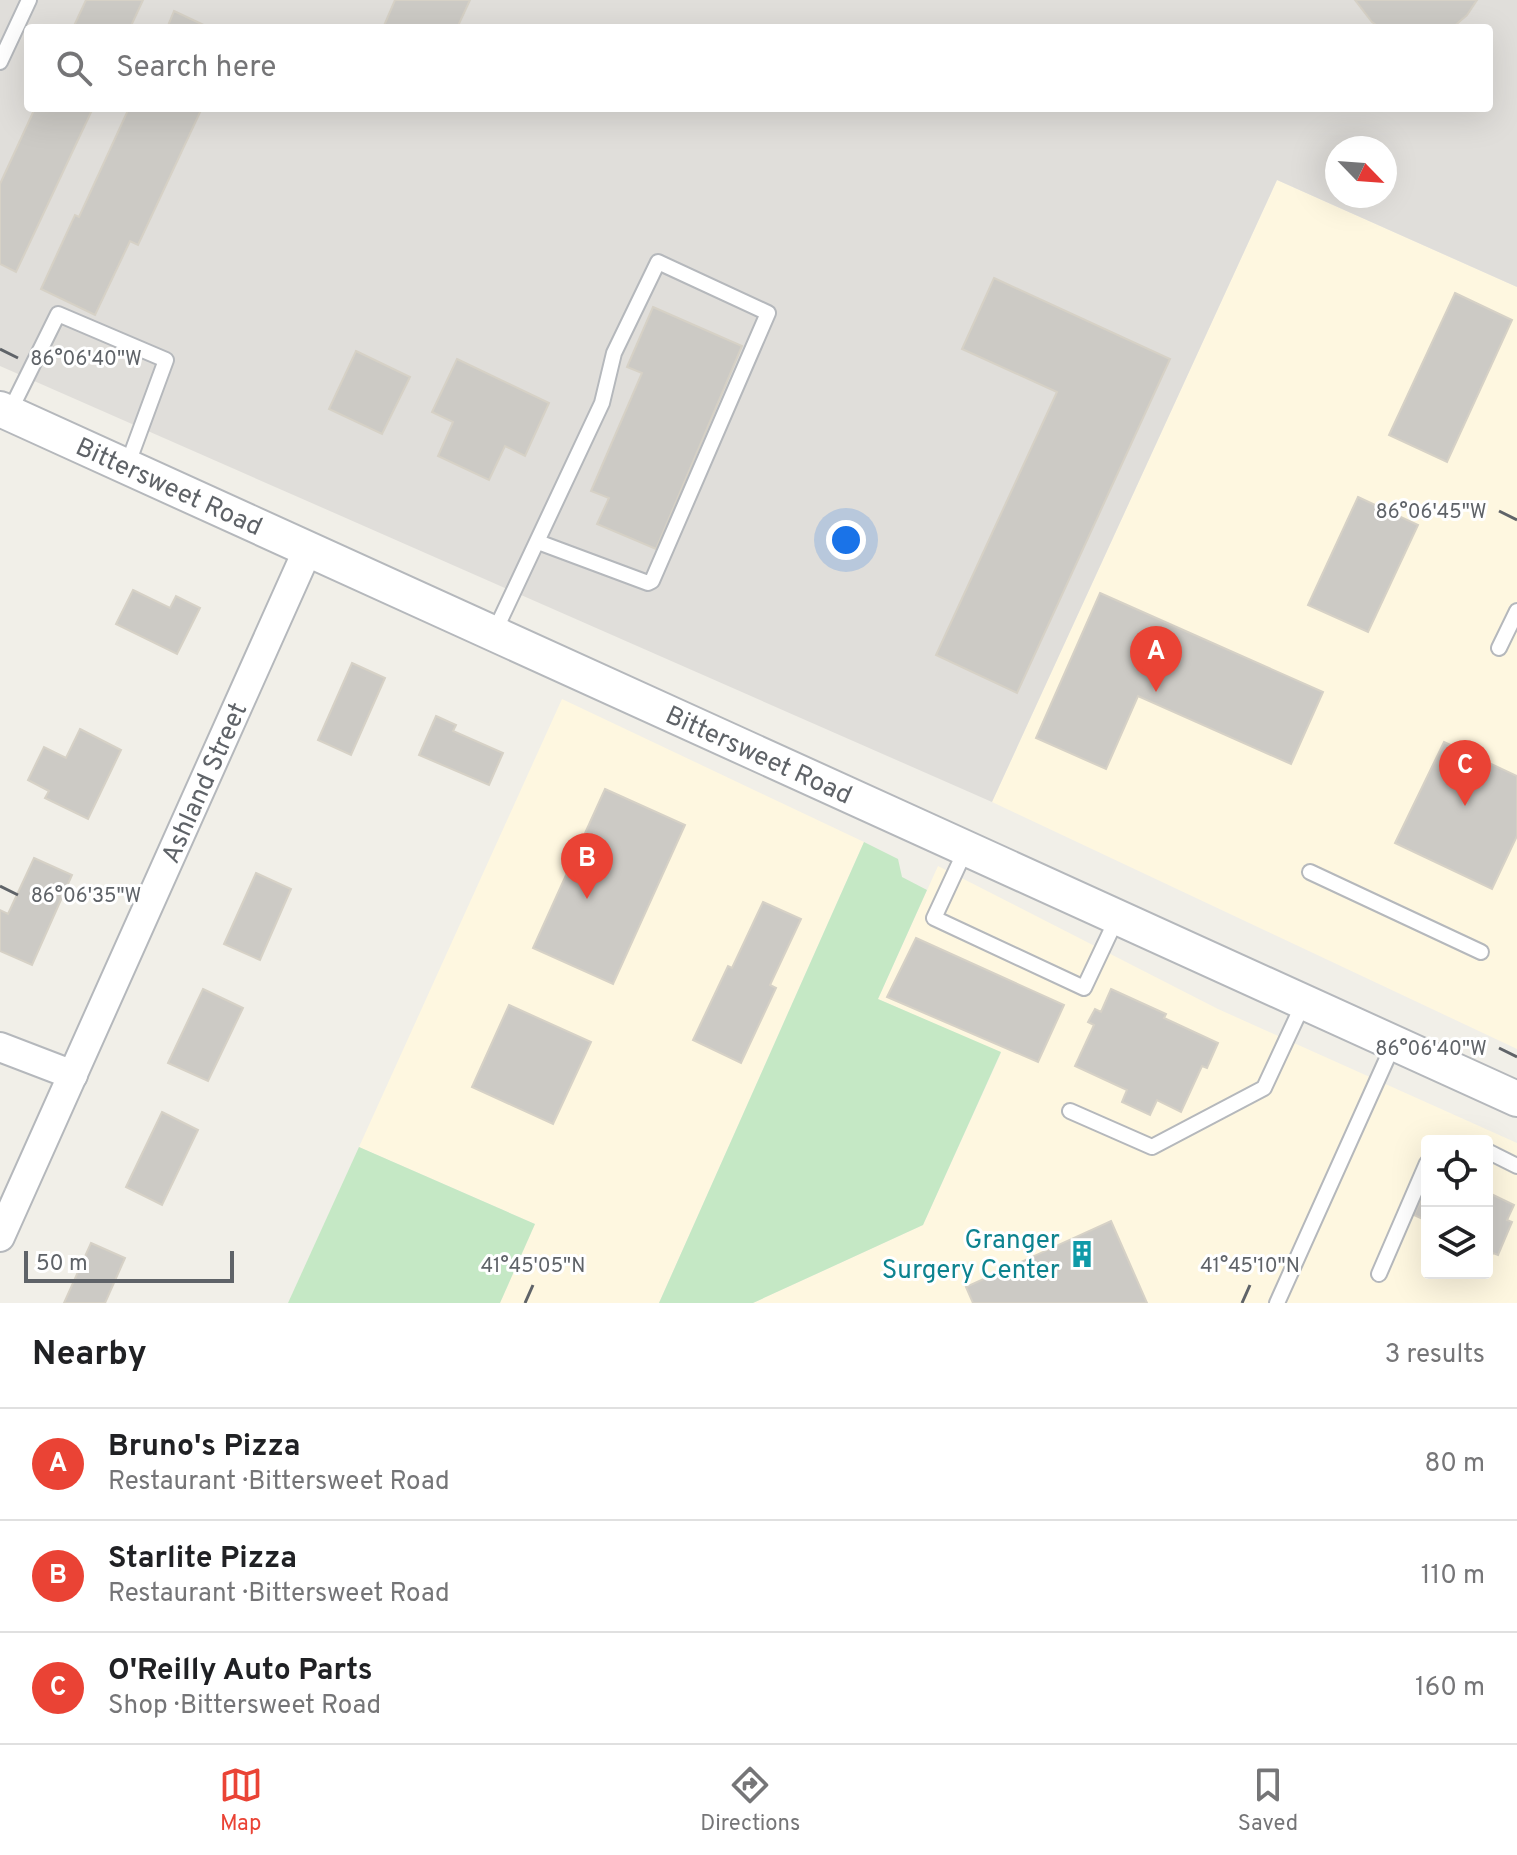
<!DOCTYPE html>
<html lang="en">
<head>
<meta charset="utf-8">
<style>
  :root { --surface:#fff; --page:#f2f2f2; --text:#202124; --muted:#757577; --line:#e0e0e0; --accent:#ea4335 }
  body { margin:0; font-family:Overpass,sans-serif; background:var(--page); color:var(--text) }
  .controls { position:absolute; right:24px; bottom:24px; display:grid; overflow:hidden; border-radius:8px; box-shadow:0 8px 32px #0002 }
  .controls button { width:72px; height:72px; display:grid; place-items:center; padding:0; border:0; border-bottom:2px solid var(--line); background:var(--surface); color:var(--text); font:40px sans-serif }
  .compass { position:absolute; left:1325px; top:136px; width:72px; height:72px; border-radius:50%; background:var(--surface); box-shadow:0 8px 32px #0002; rotate:115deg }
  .scale { position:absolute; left:24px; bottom:20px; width:210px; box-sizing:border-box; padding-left:8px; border:4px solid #5f6368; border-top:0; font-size:22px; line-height:28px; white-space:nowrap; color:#5f6368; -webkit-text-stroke:6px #fff; paint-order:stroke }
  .you { position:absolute; left:846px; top:540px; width:28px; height:28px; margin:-20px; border:6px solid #fff; border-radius:50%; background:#1a73e8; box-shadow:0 0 0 12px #1a73e833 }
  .badge { display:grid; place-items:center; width:52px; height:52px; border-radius:50%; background:var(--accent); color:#fff; font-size:26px; font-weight:700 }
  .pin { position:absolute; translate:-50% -66px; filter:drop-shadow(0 2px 4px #0008) }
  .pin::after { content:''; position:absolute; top:42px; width:28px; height:24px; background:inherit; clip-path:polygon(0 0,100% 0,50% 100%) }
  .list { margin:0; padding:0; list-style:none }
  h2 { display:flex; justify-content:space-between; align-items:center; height:104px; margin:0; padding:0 32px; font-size:34px }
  h2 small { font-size:26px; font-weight:400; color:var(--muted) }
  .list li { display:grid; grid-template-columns:52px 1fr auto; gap:24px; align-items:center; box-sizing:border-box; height:112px; padding:0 32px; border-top:2px solid var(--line) }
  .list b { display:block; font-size:30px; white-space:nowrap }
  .list p { margin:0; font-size:26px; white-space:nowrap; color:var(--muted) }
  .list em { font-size:26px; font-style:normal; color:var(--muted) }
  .icon { flex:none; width:44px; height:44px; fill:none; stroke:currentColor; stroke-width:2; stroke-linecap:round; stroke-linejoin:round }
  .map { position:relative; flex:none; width:1517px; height:1303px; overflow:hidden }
  .search { position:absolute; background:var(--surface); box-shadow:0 8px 32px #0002; left:24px; right:24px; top:24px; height:88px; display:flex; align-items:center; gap:20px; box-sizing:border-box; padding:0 28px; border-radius:8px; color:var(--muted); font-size:30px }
  .sheet { height:440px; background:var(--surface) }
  nav { display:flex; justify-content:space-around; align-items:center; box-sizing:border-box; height:112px; border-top:2px solid var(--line); background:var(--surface); font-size:22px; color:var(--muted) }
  nav a { display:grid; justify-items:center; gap:4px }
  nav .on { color:var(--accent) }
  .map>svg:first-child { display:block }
  .commercial { fill:#fef7e0; fill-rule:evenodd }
  .industrial { fill:#e0deda; fill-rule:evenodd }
  .green { fill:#c5e8c5 }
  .building { fill:#cccac5; stroke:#d6d1c6; stroke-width:2 }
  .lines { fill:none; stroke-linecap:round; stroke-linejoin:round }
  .service-casing { stroke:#b5b8bc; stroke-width:18 }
  .minor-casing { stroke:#b5b8bc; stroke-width:32 }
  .tertiary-casing { stroke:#b5b8bc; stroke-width:38 }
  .service { stroke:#fff; stroke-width:14 }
  .minor { stroke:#fff; stroke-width:28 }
  .tertiary { stroke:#fff; stroke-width:34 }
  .ticks { fill:none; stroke:#5f6368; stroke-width:3 }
  .labels { text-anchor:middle; stroke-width:6; stroke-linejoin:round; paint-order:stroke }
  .street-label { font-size:26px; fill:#5f6368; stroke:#fff }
  .culture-label { font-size:26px; fill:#0d838f; stroke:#fff; text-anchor:end }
  .ticks-label { font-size:20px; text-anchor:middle; fill:#5f6368; stroke:#fff; stroke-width:6; stroke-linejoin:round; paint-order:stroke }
</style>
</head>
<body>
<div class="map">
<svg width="1517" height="1303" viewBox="0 0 1517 1303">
  <rect width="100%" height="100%" fill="#f1efe8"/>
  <g class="commercial">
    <polygon points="1277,180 1517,287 1517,1049 992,802"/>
    <polygon points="562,699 864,842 659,1303 500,1303 535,1224 359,1147"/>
    <path d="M938,866L1218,1009L1517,1143V1303H753L923,1225L1001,1053L878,999ZM1427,1141H1487V1273H1427Z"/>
  </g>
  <path class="industrial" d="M0,0H1517V287L1277,180L992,802L0,366ZM28,28H1489V108H28ZM1337,148H1385V196H1337Z"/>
  <g class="green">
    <polygon points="864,842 898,859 902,877 927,890 878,999 1001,1052 923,1225 753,1303 659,1303"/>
    <polygon points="359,1147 535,1224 500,1303 288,1303"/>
  </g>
  <g class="building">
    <polygon points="86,0 143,0 130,28 73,28"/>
    <polygon points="395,0 470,0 457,28 383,28"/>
    <polygon points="1355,0 1477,0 1467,15 1452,28 1381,28 1372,22"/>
    <polygon points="174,11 210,28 167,28"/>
    <polygon points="35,108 93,108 16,272 0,264 0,184"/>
    <polygon points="129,108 202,108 138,245 130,241 95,315 41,289 75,215 79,217"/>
    <polygon points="994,278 1170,359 1017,693 936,655 1057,392 962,349"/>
    <polygon points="1455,293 1512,320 1447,462 1389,435"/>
    <polygon points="653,307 742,346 656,549 597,524 609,498 591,491 642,373 627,367"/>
    <polygon points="356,351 410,377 382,434 329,409"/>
    <polygon points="457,359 549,403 525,456 505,446 489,480 438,456 453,422 432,412"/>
    <polygon points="1358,497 1418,525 1368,632 1308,605"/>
    <polygon points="133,590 170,608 176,596 200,608 177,654 116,624"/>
    <polygon points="1100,593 1323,692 1291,764 1138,696 1106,769 1036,738"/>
    <polygon points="352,663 385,678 351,755 318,740"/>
    <polygon points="436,716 456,725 453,731 503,753 489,785 419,755"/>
    <polygon points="80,729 121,750 88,819 45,798 49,791 28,780 44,747 66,758"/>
    <polygon points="1444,742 1517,776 1517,836 1492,889 1395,843"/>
    <polygon points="605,789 685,825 613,984 533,948"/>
    <polygon points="34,858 72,875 32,965 0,951 0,910 8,914"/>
    <polygon points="256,873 291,889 260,960 224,944"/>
    <polygon points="763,902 801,919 770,985 776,988 741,1063 693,1040 728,966 732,968"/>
    <polygon points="916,938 1064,1005 1038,1062 887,997"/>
    <polygon points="203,989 243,1008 208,1081 168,1063"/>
    <polygon points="1111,989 1166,1014 1164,1018 1218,1043 1207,1068 1202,1066 1181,1112 1157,1100 1150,1115 1122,1102 1127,1090 1075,1066 1094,1025 1088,1022 1095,1009 1101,1012"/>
    <polygon points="509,1005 591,1042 553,1124 472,1087"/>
    <polygon points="162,1112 198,1130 162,1205 126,1187"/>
    <polygon points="1427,1186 1427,1221 1414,1215"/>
    <polygon points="1487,1192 1514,1205 1507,1220 1512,1222 1498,1255 1493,1253 1487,1265"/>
    <polygon points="1111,1221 1147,1303 973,1303 966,1287"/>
    <polygon points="91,1243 125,1258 105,1303 64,1303"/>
  </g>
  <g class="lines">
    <g class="service-casing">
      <g id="service">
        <polyline points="0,62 29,0"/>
        <polyline points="9,413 58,314 166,360 127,466"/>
        <polyline points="494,633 602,403 614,353 658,262 768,313 652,581 648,583 538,542"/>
        <polyline points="1499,648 1517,611"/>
        <polyline points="966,849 934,918 1084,988 1117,918"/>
        <polyline points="1310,872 1481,952"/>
        <polyline points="1070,1111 1152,1147 1264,1088 1304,1002"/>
        <polyline points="1487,1151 1517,1166"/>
        <polyline points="1379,1274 1427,1163"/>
        <polyline points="1277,1303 1394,1043"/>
      </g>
    </g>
    <g class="minor-casing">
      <g id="minor">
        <polyline points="0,1047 73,1075"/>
        <path id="s1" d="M0,1237L308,549"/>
      </g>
    </g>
    <g class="tertiary-casing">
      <g id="tertiary">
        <path id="s2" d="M0,409L1517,1099"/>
      </g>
    </g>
    <use href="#service" class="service"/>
    <use href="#minor" class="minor"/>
    <use href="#tertiary" class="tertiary"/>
  </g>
  <path class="ticks" d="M0,349L18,358M1499,511L1517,520M0,886L18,895M1499,1048L1517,1057M525,1303L533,1285M1242,1303L1250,1285"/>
  <defs>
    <g id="building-bare" transform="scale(2.16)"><path d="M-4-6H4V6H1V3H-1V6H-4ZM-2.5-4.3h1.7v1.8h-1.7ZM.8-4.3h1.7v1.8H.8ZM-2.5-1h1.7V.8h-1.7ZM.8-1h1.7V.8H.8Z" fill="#0f9aa8" stroke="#fff" stroke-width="2.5" paint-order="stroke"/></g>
  </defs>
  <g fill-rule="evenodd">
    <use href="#building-bare" x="1082" y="1254"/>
  </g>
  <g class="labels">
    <g class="street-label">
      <text dy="9" stroke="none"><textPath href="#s2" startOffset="186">Bittersweet Road</textPath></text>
      <text dy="9" stroke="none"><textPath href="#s2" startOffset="834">Bittersweet Road</textPath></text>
      <text dy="9" stroke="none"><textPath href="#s1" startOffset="498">Ashland Street</textPath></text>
    </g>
    <g class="culture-label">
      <text x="1060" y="1248">Granger<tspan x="1060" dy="30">Surgery Center</tspan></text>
    </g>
  </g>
  <g class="ticks-label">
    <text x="86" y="365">86°06'40"W</text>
    <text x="1431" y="518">86°06'45"W</text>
    <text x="86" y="902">86°06'35"W</text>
    <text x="1431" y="1055">86°06'40"W</text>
    <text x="533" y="1272">41°45'05"N</text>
    <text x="1250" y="1272">41°45'10"N</text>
  </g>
</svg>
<div class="controls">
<button><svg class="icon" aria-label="locate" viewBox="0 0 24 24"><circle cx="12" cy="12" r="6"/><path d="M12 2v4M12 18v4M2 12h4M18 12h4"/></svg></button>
<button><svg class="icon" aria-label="layers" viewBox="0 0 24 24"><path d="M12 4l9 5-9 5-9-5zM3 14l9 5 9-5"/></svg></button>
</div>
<svg class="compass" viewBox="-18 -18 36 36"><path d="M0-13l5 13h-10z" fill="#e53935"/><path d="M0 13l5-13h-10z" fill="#757577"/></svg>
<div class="scale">50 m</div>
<div class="you"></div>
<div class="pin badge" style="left:1156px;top:692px">A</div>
<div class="pin badge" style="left:587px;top:899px">B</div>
<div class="pin badge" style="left:1465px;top:806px">C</div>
<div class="search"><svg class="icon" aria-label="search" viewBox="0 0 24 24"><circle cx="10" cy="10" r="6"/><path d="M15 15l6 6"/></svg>Search here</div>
</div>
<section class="sheet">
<h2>Nearby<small>3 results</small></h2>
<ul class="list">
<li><span class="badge">A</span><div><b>Bruno's Pizza</b><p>Restaurant · Bittersweet Road</p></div><em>80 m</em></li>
<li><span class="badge">B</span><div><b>Starlite Pizza</b><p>Restaurant · Bittersweet Road</p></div><em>110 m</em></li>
<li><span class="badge">C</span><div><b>O'Reilly Auto Parts</b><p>Shop · Bittersweet Road</p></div><em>160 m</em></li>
</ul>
</section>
<nav>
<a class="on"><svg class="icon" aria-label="map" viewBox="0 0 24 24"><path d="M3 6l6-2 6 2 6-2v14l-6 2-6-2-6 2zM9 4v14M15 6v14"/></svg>Map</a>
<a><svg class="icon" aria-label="directions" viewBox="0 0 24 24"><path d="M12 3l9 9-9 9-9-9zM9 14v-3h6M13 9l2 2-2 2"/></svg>Directions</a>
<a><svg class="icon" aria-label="saved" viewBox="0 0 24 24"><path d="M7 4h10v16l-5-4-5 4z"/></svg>Saved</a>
</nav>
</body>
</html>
